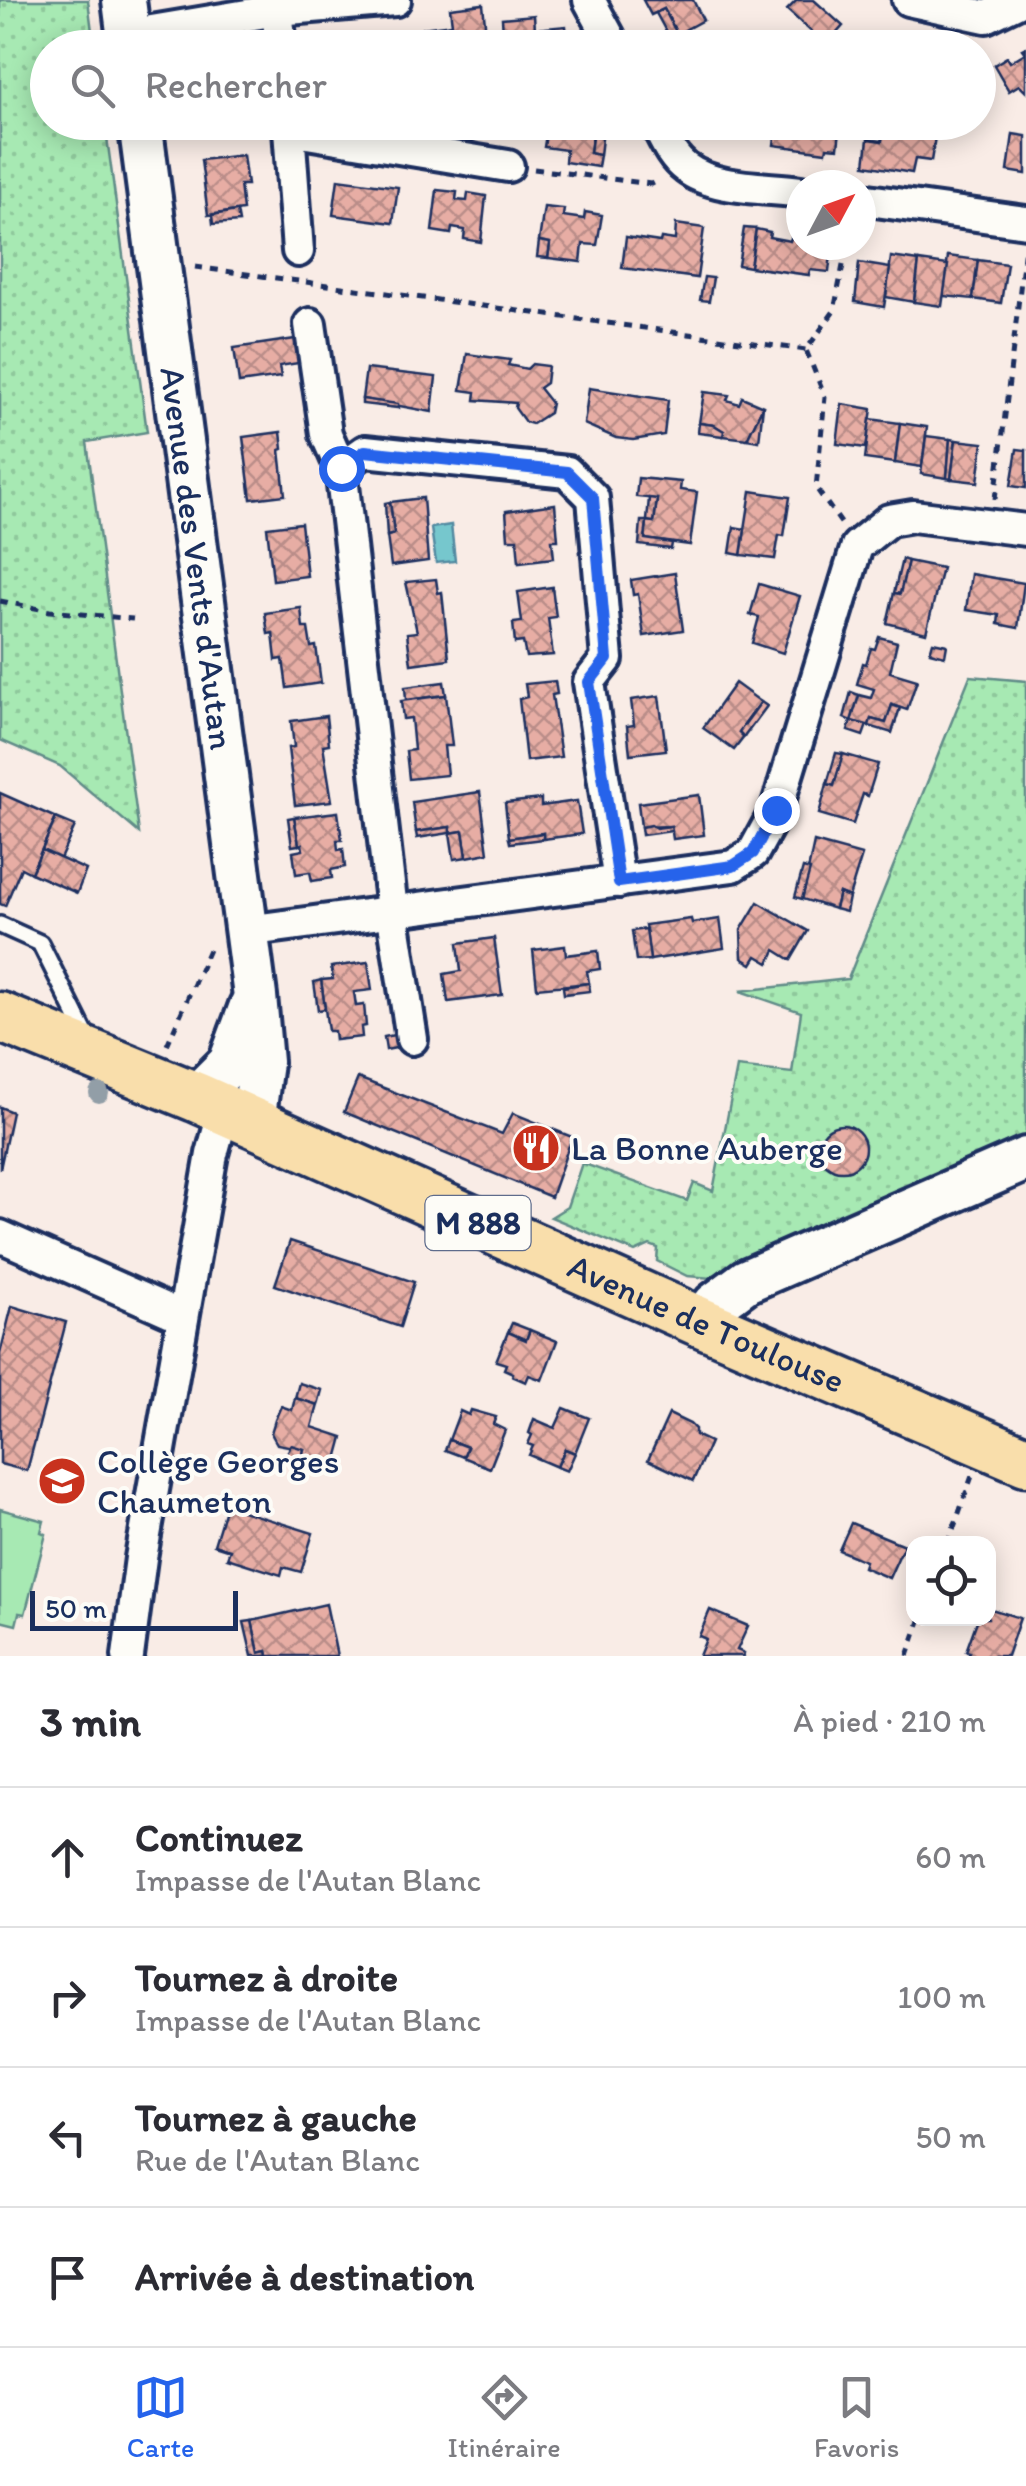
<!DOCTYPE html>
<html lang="fr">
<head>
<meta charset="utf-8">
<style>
  :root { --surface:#fff; --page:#f7f7f7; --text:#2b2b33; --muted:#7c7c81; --line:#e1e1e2; --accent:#2563eb }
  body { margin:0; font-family:Itim,sans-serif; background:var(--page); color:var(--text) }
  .controls { position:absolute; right:30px; bottom:30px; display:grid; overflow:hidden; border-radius:20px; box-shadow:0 5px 25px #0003 }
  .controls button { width:90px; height:90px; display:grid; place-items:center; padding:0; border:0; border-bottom:2px solid var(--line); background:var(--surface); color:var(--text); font:50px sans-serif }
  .compass { position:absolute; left:786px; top:170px; width:90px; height:90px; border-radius:50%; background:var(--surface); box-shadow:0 5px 25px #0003; rotate:49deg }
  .scale { position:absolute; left:30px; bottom:25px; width:208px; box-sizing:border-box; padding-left:10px; border:5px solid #1b2f5e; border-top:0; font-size:28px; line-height:35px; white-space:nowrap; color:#1b2f5e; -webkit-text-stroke:8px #fdfcf7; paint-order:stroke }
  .stop { position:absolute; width:30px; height:30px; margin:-22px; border:8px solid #2563eb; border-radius:50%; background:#fff }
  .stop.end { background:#2563eb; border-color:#fff; box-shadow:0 2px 10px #0008 }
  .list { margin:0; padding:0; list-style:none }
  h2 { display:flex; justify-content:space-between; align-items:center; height:130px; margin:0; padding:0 40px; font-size:42px }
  h2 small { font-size:32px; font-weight:400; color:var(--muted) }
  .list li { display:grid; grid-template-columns:65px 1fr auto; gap:30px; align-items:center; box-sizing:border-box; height:140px; padding:0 40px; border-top:2px solid var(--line) }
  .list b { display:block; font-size:38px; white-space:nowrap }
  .list p { margin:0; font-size:32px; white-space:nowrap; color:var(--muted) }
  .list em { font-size:32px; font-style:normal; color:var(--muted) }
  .icon { flex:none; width:55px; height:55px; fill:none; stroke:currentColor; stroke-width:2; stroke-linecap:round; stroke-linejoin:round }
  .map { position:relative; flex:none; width:1026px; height:1656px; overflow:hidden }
  .search { position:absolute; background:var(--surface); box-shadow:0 5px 25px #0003; left:30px; right:30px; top:30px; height:110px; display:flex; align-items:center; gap:25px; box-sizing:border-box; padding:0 35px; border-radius:55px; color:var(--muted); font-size:38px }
  .sheet { height:690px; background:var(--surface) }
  nav { display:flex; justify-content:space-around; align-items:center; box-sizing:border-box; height:140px; border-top:2px solid var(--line); background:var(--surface); font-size:28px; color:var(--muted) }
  nav a { display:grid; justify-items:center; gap:5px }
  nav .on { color:var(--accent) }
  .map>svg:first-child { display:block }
  .grass { fill:url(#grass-dots); stroke:#618c88; stroke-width:2.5 }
  .pitch { fill:#a7e9b3; stroke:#618c88; stroke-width:2.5 }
  .water { fill:#76c7cd; stroke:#528aa1; stroke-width:2.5 }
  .building { fill:url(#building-cross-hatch); stroke:#1b2f5e; stroke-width:2.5 }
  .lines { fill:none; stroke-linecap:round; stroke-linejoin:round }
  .lane-casing { stroke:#1b2f5e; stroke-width:22 }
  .street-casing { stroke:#1b2f5e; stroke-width:38 }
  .secondary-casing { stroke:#1b2f5e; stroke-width:50 }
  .primary-casing { stroke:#1b2f5e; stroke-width:55 }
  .path { stroke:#1b2f5e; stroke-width:5; stroke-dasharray:8 8; stroke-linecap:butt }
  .lane { stroke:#fdfcf7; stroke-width:15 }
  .street { stroke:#fdfcf7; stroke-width:30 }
  .secondary { stroke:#fdfcf7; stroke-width:42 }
  .primary { stroke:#f9deab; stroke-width:48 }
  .tree { fill:#929ea7 }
  .route { stroke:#2563eb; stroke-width:12 }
  .labels { text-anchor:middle; stroke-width:8; stroke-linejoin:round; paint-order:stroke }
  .shield { fill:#fdfcf7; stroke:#5f6c8c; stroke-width:2.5 }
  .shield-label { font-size:32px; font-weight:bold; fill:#1b2f5e }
  .street-label { font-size:35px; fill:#1b2f5e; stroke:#fdfcf7 }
  .poi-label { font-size:35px; fill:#1b2f5e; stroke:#fdfcf7; text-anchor:start }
</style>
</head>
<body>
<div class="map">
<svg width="1026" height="1656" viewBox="0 0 1026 1656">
  <defs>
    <pattern id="grass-dots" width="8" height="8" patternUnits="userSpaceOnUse" patternTransform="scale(2.5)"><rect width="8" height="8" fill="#a7e9b3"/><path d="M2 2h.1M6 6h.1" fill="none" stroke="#8fc89c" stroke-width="1.8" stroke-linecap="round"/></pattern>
    <pattern id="building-cross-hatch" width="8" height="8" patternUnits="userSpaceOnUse" patternTransform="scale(2.5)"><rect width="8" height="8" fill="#e7ada4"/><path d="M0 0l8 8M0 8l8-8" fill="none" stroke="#ba8d89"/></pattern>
  </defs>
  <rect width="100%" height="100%" fill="#f9ece6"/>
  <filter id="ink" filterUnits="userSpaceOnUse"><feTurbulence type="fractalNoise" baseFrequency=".01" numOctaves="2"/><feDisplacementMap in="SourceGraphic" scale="20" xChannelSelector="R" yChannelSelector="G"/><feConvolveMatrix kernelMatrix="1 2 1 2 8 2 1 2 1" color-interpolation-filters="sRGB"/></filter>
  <g filter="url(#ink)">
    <g class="grass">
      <polygon points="0,0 88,0 94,47 48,48 48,122 105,123 147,432 87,442 139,833 60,766 0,740"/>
      <polygon points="970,676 1026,681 1026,1139 712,1278 687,1276 657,1261 658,1248 650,1245 635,1252 551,1217 567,1207 582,1163 687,1201 694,1183 713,1191 737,1067 792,1073 801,1012 740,991 848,979"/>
    </g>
    <polygon class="pitch" points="0,1509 44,1521 41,1532 46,1534 25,1614 19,1613 16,1625 0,1621"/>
    <polygon class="water" points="451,525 455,561 436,563 431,528"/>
    <g class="building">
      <polygon points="643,0 693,0 703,20 677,34 664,9 651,15"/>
      <polygon points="797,0 814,0 843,26 826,45 787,10"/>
      <polygon points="483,4 486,34 461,37 463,48 425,48 422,28 452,24 450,8"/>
      <polygon points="664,9 677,34 669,37 656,13"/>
      <polygon points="534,15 535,29 566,26 568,48 504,48 502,18"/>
      <polygon points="898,33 912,36 911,40 947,48 895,48"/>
      <polygon points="1026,47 1026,92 1019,85 1009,91 994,65 1007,57 1010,62 1025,53 1022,49"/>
      <polygon points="194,122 224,122 224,130 196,134"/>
      <polygon points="548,122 594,122 590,153 600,155 598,167 565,162 566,150 544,147"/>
      <polygon points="594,122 604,122 600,155 590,153"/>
      <polygon points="777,122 841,122 838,148 827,147 826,152 774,145"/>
      <polygon points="885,122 937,125 931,161 915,159 912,173 865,165 868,139 882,141"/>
      <polygon points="1013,134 1026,136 1026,174 1008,171"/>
      <polygon points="243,155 247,185 240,185 243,210 208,215 201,160"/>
      <polygon points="338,179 398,187 393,223 333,215"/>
      <polygon points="437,190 457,192 456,200 467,201 468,193 486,196 481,242 464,239 465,230 452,228 451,234 432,231"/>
      <polygon points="544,207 564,209 563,216 584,219 585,212 602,215 597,245 583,244 581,262 548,258 550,243 539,241"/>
      <polygon points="237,211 239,222 213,224 212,215"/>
      <polygon points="676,224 704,228 697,278 622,268 626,237 660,242 661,238 675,240"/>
      <polygon points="744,228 756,229 750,267 738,265"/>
      <polygon points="756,229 770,232 769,237 790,241 792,235 801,236 801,245 832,245 829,272 810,270 809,275 750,267"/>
      <polygon points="539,241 550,243 548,258 537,257"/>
      <polygon points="948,256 978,260 973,299 943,296"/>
      <polygon points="891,257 919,261 914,302 886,297"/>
      <polygon points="978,260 1007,264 1001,303 973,299"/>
      <polygon points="919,261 948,265 942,306 914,302"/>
      <polygon points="859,263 890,268 884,307 855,302"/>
      <polygon points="704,277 713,278 709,301 700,300"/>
      <polygon points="302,338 305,362 279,366 281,377 239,383 234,348"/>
      <polygon points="467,354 510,360 508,365 527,369 532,364 548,366 546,383 539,388 551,403 549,413 532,424 525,422 515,408 516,403 475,400 476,392 461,390"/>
      <polygon points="366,369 436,377 432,412 362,399"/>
      <polygon points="589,388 668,400 664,435 633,440 616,438 584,424"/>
      <polygon points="704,392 729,395 727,400 739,404 742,397 763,406 747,439 723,436 724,431 714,425 699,423"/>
      <polygon points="362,399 398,404 398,408 362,404"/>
      <polygon points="842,404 872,409 866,448 837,444"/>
      <polygon points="763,406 759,441 747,439"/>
      <polygon points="870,419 900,423 895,463 865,459"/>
      <polygon points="699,423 714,425 724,431 723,436 698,433"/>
      <polygon points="900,423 927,427 922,467 895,463"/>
      <polygon points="281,432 283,449 280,450 285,495 251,499 243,437"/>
      <polygon points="926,436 950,439 947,478 921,474"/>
      <polygon points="950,439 956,440 951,479 947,478"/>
      <polygon points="956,440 983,443 978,482 951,479"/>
      <polygon points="1017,449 1026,450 1026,488 1011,486"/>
      <polygon points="638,478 681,482 680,490 697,492 690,545 645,539 647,521 654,522 657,499 636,497"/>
      <polygon points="751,491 790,497 784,536 779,535 775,559 741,555"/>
      <polygon points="423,498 428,561 391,566 387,536 394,534 390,502"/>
      <polygon points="649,498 657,499 654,522 647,521"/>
      <polygon points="390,502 394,534 387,536 385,503"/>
      <polygon points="555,504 558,540 552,540 554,558 519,562 517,539 508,539 506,511"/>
      <polygon points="641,521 647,521 645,539 672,543 671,549 639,545"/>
      <polygon points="301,523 307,576 273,580 267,527"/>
      <polygon points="734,527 745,529 741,555 730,553"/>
      <polygon points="902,559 908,561 900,594 894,593"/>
      <polygon points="908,561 942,568 926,633 887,623 894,593 900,594"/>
      <polygon points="675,573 683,630 644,636 638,594 633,595 631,580"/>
      <polygon points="971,574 1024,583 1018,628 998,624 999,615 966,610"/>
      <polygon points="436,579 438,593 442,592 449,659 411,664 407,633 417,632 406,582"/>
      <polygon points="759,584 800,596 783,653 752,643 759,617 750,615"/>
      <polygon points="552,587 556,617 548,618 553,655 526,657 523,642 515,643 513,623 522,622 518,592"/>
      <polygon points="301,608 303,628 308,628 311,647 316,646 321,683 287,688 283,659 276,660 273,633 268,634 265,613"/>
      <polygon points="879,637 897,642 890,672 917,680 907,710 892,705 886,723 871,719 869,726 851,721 859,695 871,698 874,689 857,684 863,663 866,664 871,648 875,649"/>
      <polygon points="933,642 947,645 945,656 930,652"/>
      <polygon points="555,681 557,694 552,695 561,757 526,761 519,699 527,697 525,684"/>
      <polygon points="444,682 446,695 406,700 405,687"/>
      <polygon points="735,683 761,702 739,732 744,737 734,750 703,728"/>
      <polygon points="851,692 859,695 851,721 844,718"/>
      <polygon points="446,695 452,746 444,746 447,775 409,779 406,751 414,750 411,718 403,719 401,701"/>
      <polygon points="659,696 666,750 630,754 627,726 634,725 631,700"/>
      <polygon points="761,702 767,706 744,737 739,732"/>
      <polygon points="892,705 900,708 892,733 869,726 871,719 886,723"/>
      <polygon points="326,716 329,744 323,745 332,801 295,805 288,748 294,747 291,721"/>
      <polygon points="851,721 867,725 863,736 848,731"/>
      <polygon points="836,753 843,754 834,786 827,784"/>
      <polygon points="843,754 878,764 868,796 863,794 853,824 819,814 827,784 834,786"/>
      <polygon points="480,792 488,853 467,857 463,831 450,833 450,827 416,832 412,802"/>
      <polygon points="0,793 56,818 31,873 21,868 5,906 0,904"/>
      <polygon points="699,795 704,835 673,839 671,826 641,827 638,803"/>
      <polygon points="541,799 541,806 577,801 582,834 543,839 543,833 509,838 505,803"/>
      <polygon points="338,812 342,840 337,840 338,850 343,849 345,867 331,870 332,878 312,881 310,872 296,874 293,852 303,850 302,844 299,845 294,817"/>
      <polygon points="294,817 299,845 292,846 288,818"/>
      <polygon points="56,818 75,826 60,859 42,850"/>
      <polygon points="651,825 656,828 671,826 672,831 642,835 641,827"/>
      <polygon points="450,827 450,833 417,838 416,832"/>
      <polygon points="463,831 467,857 454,859 450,833"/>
      <polygon points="543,833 543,839 510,843 509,838"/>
      <polygon points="814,842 862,855 849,897 839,893 835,909 802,899"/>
      <polygon points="42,850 86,870 77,893 31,873"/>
      <polygon points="803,868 810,870 802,899 795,897"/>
      <polygon points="839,893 849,897 846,912 835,909"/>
      <polygon points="758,902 808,931 791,960 775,950 769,963 757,956 752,964 742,958 741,930"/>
      <polygon points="691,919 692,923 720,919 724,948 650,960 645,925"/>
      <polygon points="646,929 650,960 636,961 632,931"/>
      <polygon points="494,938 502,995 448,1002 444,974 461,971 458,943"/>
      <polygon points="565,946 566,955 598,951 600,969 587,971 589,983 537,988 533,950"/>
      <polygon points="368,962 372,990 354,992 356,1006 364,1005 366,1026 361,1027 362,1037 335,1040 334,1031 328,1031 321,980 333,979 331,967"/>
      <polygon points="321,980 325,1009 318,1010 314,982"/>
      <polygon points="589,983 590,991 564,994 563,987"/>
      <polygon points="399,1034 401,1047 386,1050 384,1037"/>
      <polygon points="358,1078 502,1134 513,1113 572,1137 551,1197 344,1112"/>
      <polygon points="0,1107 12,1112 0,1169"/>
      <circle cx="842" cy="1148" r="23"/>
      <polygon points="290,1241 414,1282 400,1327 275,1285"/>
      <polygon points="12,1306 66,1322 27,1471 0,1464 0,1354"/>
      <polygon points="512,1323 530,1330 526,1340 508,1332"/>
      <polygon points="530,1330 557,1341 542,1380 529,1375 526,1382 512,1376 513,1373 504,1369 506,1364 496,1361 508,1332 526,1340"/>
      <polygon points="299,1383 322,1390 318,1405 295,1398"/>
      <polygon points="295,1398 318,1405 312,1427 343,1437 334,1470 301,1460 304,1449 277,1444 271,1433 275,1420 281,1406 292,1410"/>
      <polygon points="564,1408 589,1418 575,1453 565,1449 557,1467 529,1455 533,1446 528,1444 532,1435 529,1433 534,1419 555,1428"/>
      <polygon points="471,1410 496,1417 493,1424 505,1430 490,1468 463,1457 467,1447 449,1440 460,1411 469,1415"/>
      <polygon points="669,1414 690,1424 695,1429 695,1435 710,1442 693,1481 648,1460"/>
      <polygon points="449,1440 467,1447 463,1457 445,1450"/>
      <polygon points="291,1445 304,1449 301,1460 286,1455"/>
      <polygon points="565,1449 575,1453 567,1471 557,1467"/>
      <polygon points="226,1506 313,1533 301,1572 283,1567 281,1575 227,1558 230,1550 214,1545"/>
      <polygon points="851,1523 904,1545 889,1578 863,1567 865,1561 839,1550"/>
      <polygon points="326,1604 337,1656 268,1656 267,1651 259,1653 252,1621"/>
      <polygon points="988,1608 1020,1618 1007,1656 968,1656 970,1652 966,1651 978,1618 988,1618"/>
      <polygon points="710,1610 748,1626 737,1650 744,1653 743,1656 699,1656 706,1639 699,1636"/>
      <polygon points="252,1621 259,1653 267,1651 268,1656 252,1656 244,1622"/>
    </g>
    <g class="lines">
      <g class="lane-casing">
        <polyline id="lane" points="0,925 40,943 88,1039"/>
      </g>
      <g class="street-casing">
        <g id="street">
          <polyline points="276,0 281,48"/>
          <polyline points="589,0 615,48"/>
          <polyline points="908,0 986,17 1021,0"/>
          <polyline points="128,35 277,10 395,0"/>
          <polyline points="289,122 289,130 508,166"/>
          <path d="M655,122C664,138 671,157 686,168C714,190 767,187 801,192"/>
          <polyline points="289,130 298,251"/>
          <polyline points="861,199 1026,222"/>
          <polyline points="310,324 326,434 341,468"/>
          <polyline points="246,931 733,866 753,853 776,811 857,546 889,520 913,516 1026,530"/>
          <polyline points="412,1039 392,910 341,468 365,451 567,472 593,498 607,659 589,682 619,882"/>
          <polyline points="0,1236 183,1317"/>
          <polyline points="128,1656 141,1558 212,1154 224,1110"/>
        </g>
      </g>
      <g class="secondary-casing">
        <g id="secondary">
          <polyline points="124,0 130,48"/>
          <path id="s1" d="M140,122L255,996L261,1062L253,1123"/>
          <polyline points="196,1097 230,1063 251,1006"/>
          <polyline points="703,1323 715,1304 746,1281 1026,1159"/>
        </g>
      </g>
      <g class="primary-casing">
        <g id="primary">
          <path id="s2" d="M0,1017L196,1097L703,1323L1026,1461"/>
        </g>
      </g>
      <g class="path">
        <polyline points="534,169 651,184 657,181"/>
        <polyline points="195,267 806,350"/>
        <polyline points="995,499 1025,247"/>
        <polyline points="841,523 816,488 825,397 806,350 834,311 847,245"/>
        <polyline points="0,601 50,611 133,619"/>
        <polyline points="167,1045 211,945"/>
        <polyline points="948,1544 972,1476"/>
        <polyline points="908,1656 921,1618"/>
      </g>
      <use href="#lane" class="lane"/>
      <use href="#street" class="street"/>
      <use href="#secondary" class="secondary"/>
      <use href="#primary" class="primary"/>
    </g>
    <circle class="tree" cx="99" cy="1093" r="10"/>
  </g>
  <g class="lines" filter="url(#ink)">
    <polyline class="route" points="341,468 365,451 567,472 593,498 607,659 589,682 619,882 733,866 753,853 776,810"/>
  </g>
  <defs>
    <g id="restaurant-disc" transform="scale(2.5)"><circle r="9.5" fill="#c8321e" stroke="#fdfcf7"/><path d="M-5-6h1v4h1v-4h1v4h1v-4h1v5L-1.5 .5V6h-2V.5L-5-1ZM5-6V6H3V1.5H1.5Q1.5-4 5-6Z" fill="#fff"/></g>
    <g id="school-disc" transform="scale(2.5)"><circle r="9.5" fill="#c8321e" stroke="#fdfcf7"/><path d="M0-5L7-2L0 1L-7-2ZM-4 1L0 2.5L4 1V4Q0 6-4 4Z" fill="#fff"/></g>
  </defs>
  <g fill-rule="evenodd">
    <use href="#restaurant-disc" x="536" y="1148"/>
    <use href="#school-disc" x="62" y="1481"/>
  </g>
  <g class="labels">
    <rect class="shield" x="425.5" y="1196" width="105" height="54" rx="8"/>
    <g class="shield-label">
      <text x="478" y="1234">M 888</text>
    </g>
    <g class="street-label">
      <text dy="12" stroke="none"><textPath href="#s1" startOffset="440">Avenue des Vents d'Autan</textPath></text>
      <text dy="12" stroke="none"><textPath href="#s2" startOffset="770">Avenue de Toulouse</textPath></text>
    </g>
    <g class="poi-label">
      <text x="571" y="1160">La Bonne Auberge</text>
      <text x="97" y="1473">Collège Georges<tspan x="97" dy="40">Chaumeton</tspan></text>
    </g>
  </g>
</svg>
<div class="controls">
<button><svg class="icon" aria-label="locate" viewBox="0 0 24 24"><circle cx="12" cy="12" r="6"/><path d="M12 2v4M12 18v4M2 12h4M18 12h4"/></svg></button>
</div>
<svg class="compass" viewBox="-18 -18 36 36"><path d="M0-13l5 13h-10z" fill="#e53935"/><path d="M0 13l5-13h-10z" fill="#7c7c81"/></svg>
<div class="scale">50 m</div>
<div class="stop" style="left:341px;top:468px"></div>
<div class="stop end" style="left:776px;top:810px"></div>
<div class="search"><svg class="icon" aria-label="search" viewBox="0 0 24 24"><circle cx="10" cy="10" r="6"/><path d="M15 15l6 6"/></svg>Rechercher</div>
</div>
<section class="sheet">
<h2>3 min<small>À pied · 210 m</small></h2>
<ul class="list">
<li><svg class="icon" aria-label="ahead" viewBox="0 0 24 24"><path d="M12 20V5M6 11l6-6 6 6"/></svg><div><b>Continuez</b><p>Impasse de l'Autan Blanc</p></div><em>60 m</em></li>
<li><svg class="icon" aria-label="right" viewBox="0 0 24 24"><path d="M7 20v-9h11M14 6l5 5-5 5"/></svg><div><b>Tournez à droite</b><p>Impasse de l'Autan Blanc</p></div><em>100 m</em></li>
<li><svg class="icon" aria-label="left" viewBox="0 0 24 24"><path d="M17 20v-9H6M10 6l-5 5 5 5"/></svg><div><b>Tournez à gauche</b><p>Rue de l'Autan Blanc</p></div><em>50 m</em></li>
<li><svg class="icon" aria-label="arrive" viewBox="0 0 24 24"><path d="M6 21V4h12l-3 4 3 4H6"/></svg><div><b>Arrivée à destination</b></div></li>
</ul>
</section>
<nav>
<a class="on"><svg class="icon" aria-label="map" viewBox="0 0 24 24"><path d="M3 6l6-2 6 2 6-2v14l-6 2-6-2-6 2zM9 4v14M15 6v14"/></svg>Carte</a>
<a><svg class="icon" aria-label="directions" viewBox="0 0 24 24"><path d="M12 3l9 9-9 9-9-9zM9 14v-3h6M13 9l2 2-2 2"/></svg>Itinéraire</a>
<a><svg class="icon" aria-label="saved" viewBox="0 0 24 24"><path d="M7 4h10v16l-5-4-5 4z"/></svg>Favoris</a>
</nav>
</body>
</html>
